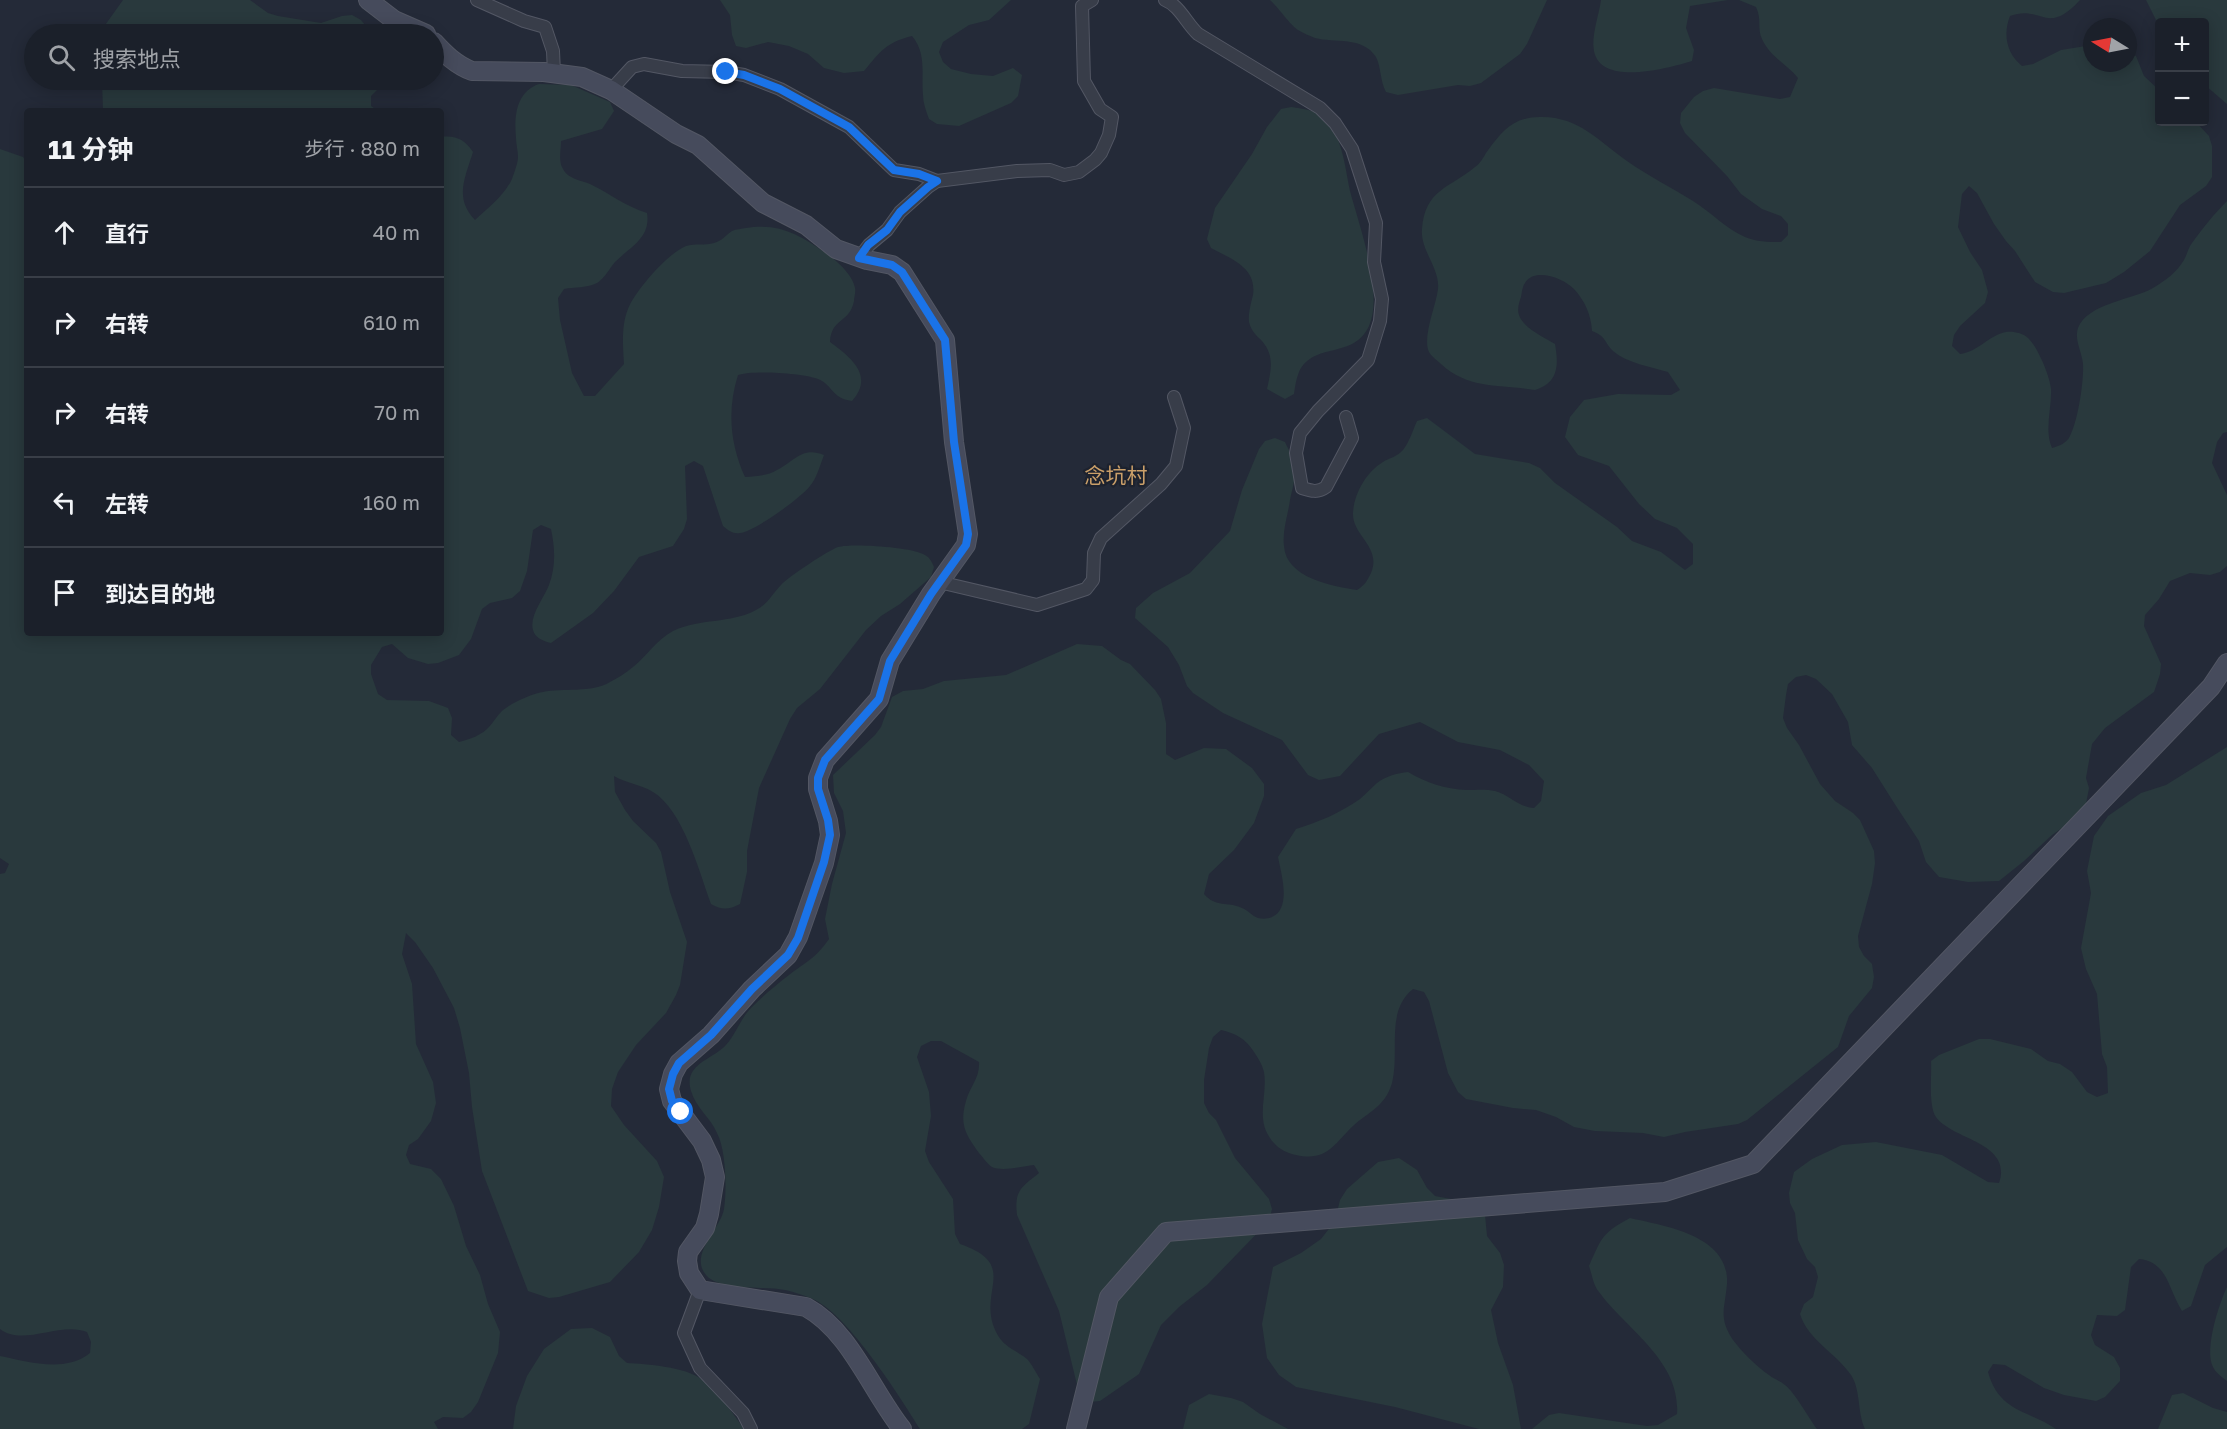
<!DOCTYPE html>
<html lang="zh">
<head>
<meta charset="utf-8">
<style>
  :root { --surface:#1b202a; --page:#282d36; --text:#f1f3f6; --muted:#a0a3a8; --line:#393e47 }
  body { margin:0; font-family:"Golos Text","Noto Sans SC",sans-serif; background:var(--page); color:var(--text) }
  .controls { position:absolute; right:18px; top:18px; display:grid; overflow:hidden; border-radius:6px; box-shadow:0 3px 15px #0003 }
  .controls button { width:54px; height:54px; display:grid; place-items:center; padding:0; border:0; border-bottom:2px solid var(--line); background:var(--surface); color:var(--text); font:30px sans-serif }
  .compass { position:absolute; left:2083px; top:18px; width:54px; height:54px; border-radius:50%; background:var(--surface); box-shadow:0 3px 15px #0003; rotate:280deg }
  .stop { position:absolute; width:18px; height:18px; margin:-14px; border:4px solid #1a73e8; border-radius:50%; background:#fff }
  .stop.end { background:#1a73e8; border-color:#fff; box-shadow:0 2px 6px #0008 }
  .list { margin:0; padding:0; list-style:none }
  h2 { display:flex; justify-content:space-between; align-items:center; height:78px; margin:0; padding:0 24px; font-size:26px }
  h2 small { font-size:20px; font-weight:400; color:var(--muted) }
  .list li { display:grid; grid-template-columns:39px 1fr auto; gap:18px; align-items:center; box-sizing:border-box; height:90px; padding:0 24px; border-top:2px solid var(--line) }
  .list b { display:block; font-size:22px; white-space:nowrap }
  .list em { font-size:20px; font-style:normal; color:var(--muted) }
  .icon { flex:none; width:33px; height:33px; fill:none; stroke:currentColor; stroke-width:2; stroke-linecap:round; stroke-linejoin:round }
  .map { position:relative; flex:none; width:2227px; height:1429px; overflow:hidden }
  .search { position:absolute; background:var(--surface); box-shadow:0 3px 15px #0003; left:24px; top:24px; width:420px; height:66px; display:flex; align-items:center; gap:15px; box-sizing:border-box; padding:0 21px; border-radius:33px; color:var(--muted); font-size:22px }
  .panel { position:absolute; background:var(--surface); box-shadow:0 3px 15px #0003; left:24px; top:108px; width:420px; height:528px; border-radius:6px }
  .map>svg:first-child { display:block }
  .green { fill:#29393d }
  .lines { fill:none; stroke-linecap:round; stroke-linejoin:round }
  .street-casing { stroke:#535764; stroke-width:14 }
  .secondary-casing { stroke:#535764; stroke-width:20 }
  .street { stroke:#383d49; stroke-width:12 }
  .secondary { stroke:#464b5c; stroke-width:18 }
  .route { stroke:#1a73e8; stroke-width:8 }
  .labels { text-anchor:middle; stroke-width:4.5; stroke-linejoin:round; paint-order:stroke }
  .quarter-label { font-size:21px; fill:#ca9f69; stroke:#1d222e }
</style>
</head>
<body>
<div class="map">
<svg width="2227" height="1429" viewBox="0 0 2227 1429">
  <rect width="100%" height="100%" fill="#242a38"/>
  <g class="green">
    <polygon points="123,0 250,0 268,13 278,16 321,23 342,16 352,15 361,20 372,34 102,34 103,28"/>
    <path d="M720,0H1011L989,20L969,25L943,42L939,52L943,62L951,69L971,74L993,76L1013,68L1022,75L1018,96L1011,103L959,126L937,124L929,119C926,111 923,103 923,95C921,74 927,54 912,36C885,43 881,51 864,71L844,73L824,68L808,54L789,46L768,42L746,48L736,46L732,35L730,15Z"/>
    <path d="M1270,0H1547L1527,44L1520,54L1481,83L1470,86L1458,85L1398,95L1386,92C1380,81 1381,66 1376,57C1363,36 1334,43 1315,38C1310,36 1303,33 1298,30C1291,26 1278,7 1270,0Z"/>
    <path d="M1601,0H1728L1690,6L1686,28L1694,50L1692,61C1669,68 1601,87 1594,51C1591,36 1599,15 1601,0Z"/>
    <path d="M1739,0H2080C2046,37 2042,4 2010,16C2003,34 2006,53 2022,66L2033,64L2061,50L2092,45V63H2128V51L2136,56L2144,76L2159,90L2160,122H2196L2209,136L2212,146V177L2206,186L2180,205L2150,251L2124,272L2106,283L2064,293L2053,292L2035,282L2015,251L2006,241L1994,224L1977,193L1969,186L1962,194L1958,227L1970,252L1982,270L1988,292L1985,303L1960,326L1954,335L1952,346L1960,354C1978,352 1989,335 2006,332C2013,331 2023,333 2028,338C2037,346 2050,376 2051,389C2052,408 2044,430 2052,448C2059,446 2067,443 2070,436C2078,421 2084,381 2083,364C2082,352 2074,340 2078,328C2088,303 2132,300 2153,288C2165,281 2177,272 2184,260C2187,255 2188,248 2192,243C2202,229 2215,213 2227,201V432L2223,433L2217,442L2212,463L2227,495V566L2220,572L2210,575L2190,573L2170,581L2159,599L2145,615L2144,626L2161,664L2160,674L2154,692L2105,728L2092,744L2086,778L2089,788L2085,809L2078,817L2052,835L2024,861L1999,881L1968,882L1939,877L1926,862L1919,841L1896,806L1872,768L1852,745L1848,722L1832,694L1816,679L1806,675L1796,677L1788,684L1786,695L1783,718L1787,728L1799,745L1820,784L1835,801L1853,813L1860,820L1874,851L1875,863L1872,884L1858,936L1859,947L1864,956L1872,964L1874,977L1872,988L1849,1016L1838,1047L1747,1120L1738,1124L1685,1132L1664,1137L1643,1133L1595,1131L1574,1127L1556,1117L1536,1110L1513,1108L1466,1099L1458,1092L1448,1073L1429,1001L1424,992L1413,989C1385,1011 1400,1052 1392,1083C1385,1107 1368,1112 1353,1126C1334,1144 1327,1162 1296,1155C1287,1153 1280,1150 1273,1142C1254,1120 1268,1097 1264,1072C1262,1064 1258,1058 1254,1052C1246,1039 1235,1033 1221,1030L1213,1037L1209,1048L1204,1080V1103L1209,1113L1216,1120L1235,1158L1269,1199L1272,1209L1269,1221L1207,1285L1179,1307L1161,1325L1139,1374L1100,1401L1089,1402L1080,1397L1059,1311L1017,1215C1014,1190 1022,1187 1039,1173L1034,1165C1023,1166 1003,1172 992,1167C987,1164 983,1157 979,1153C966,1135 959,1125 966,1101C970,1086 980,1078 979,1062L941,1041H931L921,1046L917,1057L929,1092L931,1116L925,1151L929,1162L953,1199L955,1234L960,1244C1021,1265 976,1291 996,1332C1004,1348 1015,1349 1027,1359C1032,1364 1036,1373 1040,1379L1029,1424L1022,1429H920C899,1395 849,1317 815,1300C806,1296 794,1292 785,1290C766,1286 726,1291 709,1278C685,1257 721,1229 724,1209C727,1189 726,1150 717,1133C710,1117 696,1108 691,1091C683,1064 712,1060 726,1045C736,1034 741,1018 751,1008C763,996 776,985 789,975C807,961 815,959 829,939L825,919L832,884L846,833L843,811L834,793L833,775L875,735L881,727L892,697L903,691L923,689L944,681L1006,675L1077,644L1102,646L1121,660L1130,664L1155,690L1161,699L1166,723V754L1175,760L1204,748L1226,749L1252,768L1264,784V796L1254,823L1234,850L1209,874L1204,894C1216,908 1227,901 1242,908C1248,910 1252,916 1258,918C1262,919 1268,919 1272,917C1292,908 1281,873 1278,857L1296,829C1319,822 1340,813 1360,799C1366,794 1371,788 1377,783C1386,776 1398,773 1408,772C1427,783 1444,789 1467,790C1475,790 1487,789 1495,791C1510,795 1518,807 1534,808L1541,801L1544,781L1529,765L1500,750L1458,742L1420,722L1379,734L1340,776L1319,780L1308,775L1282,740L1223,713L1193,693L1187,686L1179,665L1168,647L1135,618L1136,608L1153,593L1190,573L1230,531L1242,490L1259,449L1265,441L1275,438L1285,442C1288,449 1293,456 1295,464C1297,475 1292,489 1290,500C1288,515 1282,531 1284,546C1286,578 1332,586 1357,590C1365,585 1367,581 1371,573C1382,547 1352,536 1353,513C1354,494 1366,472 1383,462C1389,458 1397,457 1403,450C1409,443 1413,430 1417,421L1427,418L1475,454L1529,463L1540,468L1555,483L1617,527L1632,541L1661,552L1685,570L1693,564V544L1677,528L1655,519L1639,504L1609,466L1578,455L1565,437L1570,417L1584,400L1618,394L1671,395L1680,390L1668,372C1651,367 1627,363 1613,351C1604,342 1606,336 1592,331C1591,315 1585,301 1574,289C1564,278 1534,267 1525,283C1522,287 1522,293 1521,297C1519,302 1517,310 1519,315C1523,328 1544,337 1555,344C1559,366 1558,383 1535,390C1501,384 1469,390 1441,364C1438,361 1431,356 1429,352C1422,337 1436,306 1438,289C1440,268 1420,250 1422,229C1425,189 1450,188 1475,167C1480,164 1483,158 1486,153C1501,133 1512,117 1540,117C1578,116 1599,141 1627,161C1648,176 1671,187 1693,201C1711,212 1726,229 1745,237C1756,242 1769,242 1781,242L1788,235V224L1781,216L1762,209L1741,194L1727,176L1685,133L1680,123L1681,113L1694,97L1703,91L1714,88L1780,99L1790,97L1798,78C1787,64 1770,57 1762,39C1757,29 1762,19 1756,7Z"/>
    <polygon points="2146,0 2227,0 2227,104 2205,85 2204,22 2160,22 2159,37 2157,22"/>
    <polygon points="102,80 387,80 371,96 371,106 378,111 103,111"/>
    <path d="M539,84L571,85L610,102L614,111L602,129L561,141C561,150 558,161 563,169C569,180 582,180 592,185C612,195 625,206 647,213C651,238 630,247 615,262C609,269 605,278 597,283C588,288 574,287 564,289L558,298L560,320L572,373L584,396H595L624,364C623,347 621,326 628,309C635,291 668,253 686,246C695,243 705,246 714,243C722,241 726,235 732,231C736,229 742,229 746,228C780,223 799,235 826,253C836,260 853,275 855,288C856,292 854,297 854,301C850,323 831,318 830,342C850,357 875,375 852,401C831,398 834,386 818,379C803,373 752,370 738,375C727,410 730,444 745,477C756,476 767,476 777,470C795,461 802,446 824,455C820,465 817,478 810,486C801,498 755,531 740,533C733,534 729,531 723,526L703,466L694,461L685,466L687,519L684,529L673,546L639,557L614,591L593,613L551,643C543,641 535,638 533,630C529,616 544,598 549,585C556,567 555,548 551,529L541,525L533,530L527,571L520,591L512,598L490,603L482,609L471,639L459,655L438,663L428,664L408,658L392,644L382,647L371,665V674L378,694L387,700L429,701L448,708L452,718L451,735L459,742C466,740 474,738 480,734C490,729 494,719 502,711C511,703 531,694 543,692C562,688 592,693 610,682C618,678 626,673 633,667C647,656 656,640 673,631C700,618 730,624 756,610C767,605 773,593 781,585C788,577 829,550 838,547C852,543 910,547 923,554C930,557 931,561 934,567L931,577L900,604L881,616L866,630L820,689L797,708L790,719L759,788L747,851V872L740,904C728,910 722,910 711,904C699,871 683,810 653,792C642,785 626,783 614,776L615,792L625,810L633,821L656,843L661,852L670,892L687,942L680,985L676,995L666,1013L636,1045L618,1072L612,1089L611,1106L624,1125L657,1161L664,1177L659,1207L652,1230L639,1252L610,1282L559,1297L549,1298L528,1291L482,1171L472,1107L469,1073L460,1028L454,1008L433,968L415,942L406,933L402,954L412,984L416,1044L433,1082L436,1103L431,1121L418,1139L409,1145L406,1155L410,1164L431,1169L441,1179L454,1206L466,1246L480,1275L488,1304L500,1332L498,1353L478,1402L471,1412L463,1418L443,1417L434,1422L438,1429H0V1356C29,1362 65,1373 90,1353L91,1342L87,1332C60,1321 23,1347 0,1329V874L5,873L9,864L0,858V149L23,157L27,162V633H441V400L444,392L441,387V137C456,135 465,140 473,152C465,178 454,198 475,220C488,208 504,196 512,179C514,173 518,163 518,157C518,151 516,144 516,138C514,116 516,92 539,84Z"/>
    <path d="M1291,107C1303,109 1320,110 1328,121C1343,142 1345,167 1350,191C1359,225 1384,293 1369,326C1353,360 1314,341 1299,372C1296,379 1295,387 1294,394L1285,399L1267,389C1271,371 1275,356 1262,341C1257,336 1251,331 1249,322C1248,314 1251,303 1253,295C1257,267 1231,259 1211,248L1207,239L1215,208L1252,154L1267,127L1281,109Z"/>
    <path d="M2227,747V1247L2205,1265L2191,1306L2182,1311C2168,1289 2168,1262 2139,1259L2131,1267L2125,1310L2117,1316L2097,1315L2091,1335L2095,1345L2114,1357L2120,1368V1381L2105,1397L2096,1401L2064,1395L2044,1388L2005,1365L1993,1364L1988,1372C1999,1412 2028,1410 2056,1429H1865C1857,1412 1861,1390 1851,1375C1836,1353 1808,1340 1800,1314L1804,1304L1813,1297L1818,1277L1815,1267L1807,1259L1798,1240L1795,1213L1790,1203L1789,1193L1794,1172L1812,1159L1842,1145L1876,1142L1942,1155L1988,1182L1999,1183C2013,1142 1952,1140 1936,1117C1928,1105 1932,1075 1931,1061L1939,1055L1979,1039H1990L2031,1049L2048,1061L2060,1064L2072,1072L2087,1092L2097,1097L2108,1093L2107,1067L2102,1054L2097,994L2086,969L2081,948L2091,893L2087,871L2094,836L2108,816L2141,793L2166,785Z"/>
    <polygon points="1399,1158 1417,1170 1427,1188 1435,1196 1467,1202 1485,1215 1487,1236 1500,1253 1504,1265 1503,1287 1491,1310 1498,1343 1513,1385 1521,1429 1479,1429 1395,1407 1296,1387 1279,1375 1267,1358 1262,1324 1273,1267 1301,1253 1321,1239 1335,1221 1340,1200 1347,1189 1378,1162"/>
    <path d="M1630,1218C1664,1226 1730,1235 1727,1284C1725,1309 1718,1317 1733,1340C1742,1352 1757,1367 1769,1375C1774,1379 1780,1381 1785,1385C1796,1394 1808,1417 1817,1429H1532L1549,1415L1559,1413L1647,1426L1658,1425L1677,1414C1681,1361 1626,1329 1599,1292C1593,1285 1592,1274 1589,1266C1602,1237 1602,1233 1630,1218Z"/>
    <path d="M2227,1287V1381C2222,1377 2216,1373 2213,1367C2204,1349 2219,1304 2227,1287Z"/>
    <path d="M592,1328L610,1337L619,1356L627,1363C646,1364 686,1367 701,1379C719,1392 731,1411 744,1429H513L516,1406L527,1376L544,1349L571,1329Z"/>
    <polygon points="2183,1393 2213,1408 2227,1412 2227,1429 2158,1429 2172,1395"/>
    <polygon points="1209,1394 1231,1398 1243,1402 1260,1414 1288,1429 1183,1429 1189,1405"/>
  </g>
  <g class="lines">
    <g class="street-casing">
      <g id="street">
        <polyline points="477,0 524,21 545,27 553,51 554,73"/>
        <path d="M1165,0C1179,5 1187,24 1198,34L1320,108L1335,123L1352,149L1376,223L1374,262L1382,299L1380,321L1368,360L1318,411L1300,433L1296,453L1302,488C1311,491 1318,493 1326,487L1352,438L1346,417"/>
        <polyline points="611,90 632,67 644,64 682,71 726,72 744,75 780,89 849,127 894,170 919,174 937,181"/>
        <polyline points="859,258 869,245 887,230 900,212 928,187 937,181 1017,171 1050,170 1064,175 1079,172 1095,160 1101,153 1109,135 1112,117 1100,109 1084,81 1082,6 1092,0"/>
        <polyline points="939,582 1037,605 1086,589 1093,580 1094,553 1101,538 1161,484 1176,466 1184,428 1174,397"/>
        <polyline points="700,1290 684,1333 700,1368 743,1413 751,1429"/>
      </g>
    </g>
    <g class="secondary-casing">
      <g id="secondary">
        <polyline points="368,0 394,20 426,34"/>
        <path d="M434,42C445,54 456,65 472,71L544,72L582,77L611,90L676,134L698,145L763,203L806,225L836,249L867,260L892,265L902,272L945,340L954,442L968,534L966,545L931,594L890,661L879,699L825,760L818,778V789L828,821L830,835L824,863L798,937L788,955L752,989L711,1035L679,1063L673,1074L669,1089L672,1101L702,1141L711,1160L715,1177L709,1214L705,1228L688,1252L687,1261L689,1273L700,1290L806,1307C850,1331 871,1390 902,1429"/>
        <polyline points="1076,1429 1109,1297 1166,1232 1665,1192 1753,1164 2211,687 2227,663"/>
      </g>
    </g>
    <use href="#street" class="street"/>
    <use href="#secondary" class="secondary"/>
  </g>
  <g class="lines">
    <polyline class="route" points="681,1112 672,1101 669,1089 673,1074 679,1063 711,1035 752,989 788,955 798,938 824,862 830,835 828,820 818,789 818,778 825,760 879,699 890,661 931,594 966,545 968,534 954,442 945,340 902,272 892,265 859,258 868,245 887,230 900,212 928,187 937,181 919,174 894,170 849,127 780,89 744,75 726,72"/>
  </g>
  <g class="labels">
    <g class="quarter-label">
      <text x="1116" y="483">念坑村</text>
    </g>
  </g>
</svg>
<div class="controls">
<button>+</button>
<button>−</button>
</div>
<svg class="compass" viewBox="-18 -18 36 36"><path d="M0-13l5 13h-10z" fill="#e53935"/><path d="M0 13l5-13h-10z" fill="#a0a3a8"/></svg>
<div class="stop" style="left:681px;top:1112px"></div>
<div class="stop end" style="left:726px;top:72px"></div>
<div class="search"><svg class="icon" aria-label="search" viewBox="0 0 24 24"><circle cx="10" cy="10" r="6"/><path d="M15 15l6 6"/></svg>搜索地点</div>
<section class="panel">
<h2>11 分钟<small>步行 · 880 m</small></h2>
<ul class="list">
<li><svg class="icon" aria-label="ahead" viewBox="0 0 24 24"><path d="M12 20V5M6 11l6-6 6 6"/></svg><div><b>直行</b></div><em>40 m</em></li>
<li><svg class="icon" aria-label="right" viewBox="0 0 24 24"><path d="M7 20v-9h11M14 6l5 5-5 5"/></svg><div><b>右转</b></div><em>610 m</em></li>
<li><svg class="icon" aria-label="right" viewBox="0 0 24 24"><path d="M7 20v-9h11M14 6l5 5-5 5"/></svg><div><b>右转</b></div><em>70 m</em></li>
<li><svg class="icon" aria-label="left" viewBox="0 0 24 24"><path d="M17 20v-9H6M10 6l-5 5 5 5"/></svg><div><b>左转</b></div><em>160 m</em></li>
<li><svg class="icon" aria-label="arrive" viewBox="0 0 24 24"><path d="M6 21V4h12l-3 4 3 4H6"/></svg><div><b>到达目的地</b></div></li>
</ul>
</section>
</div>
</body>
</html>
